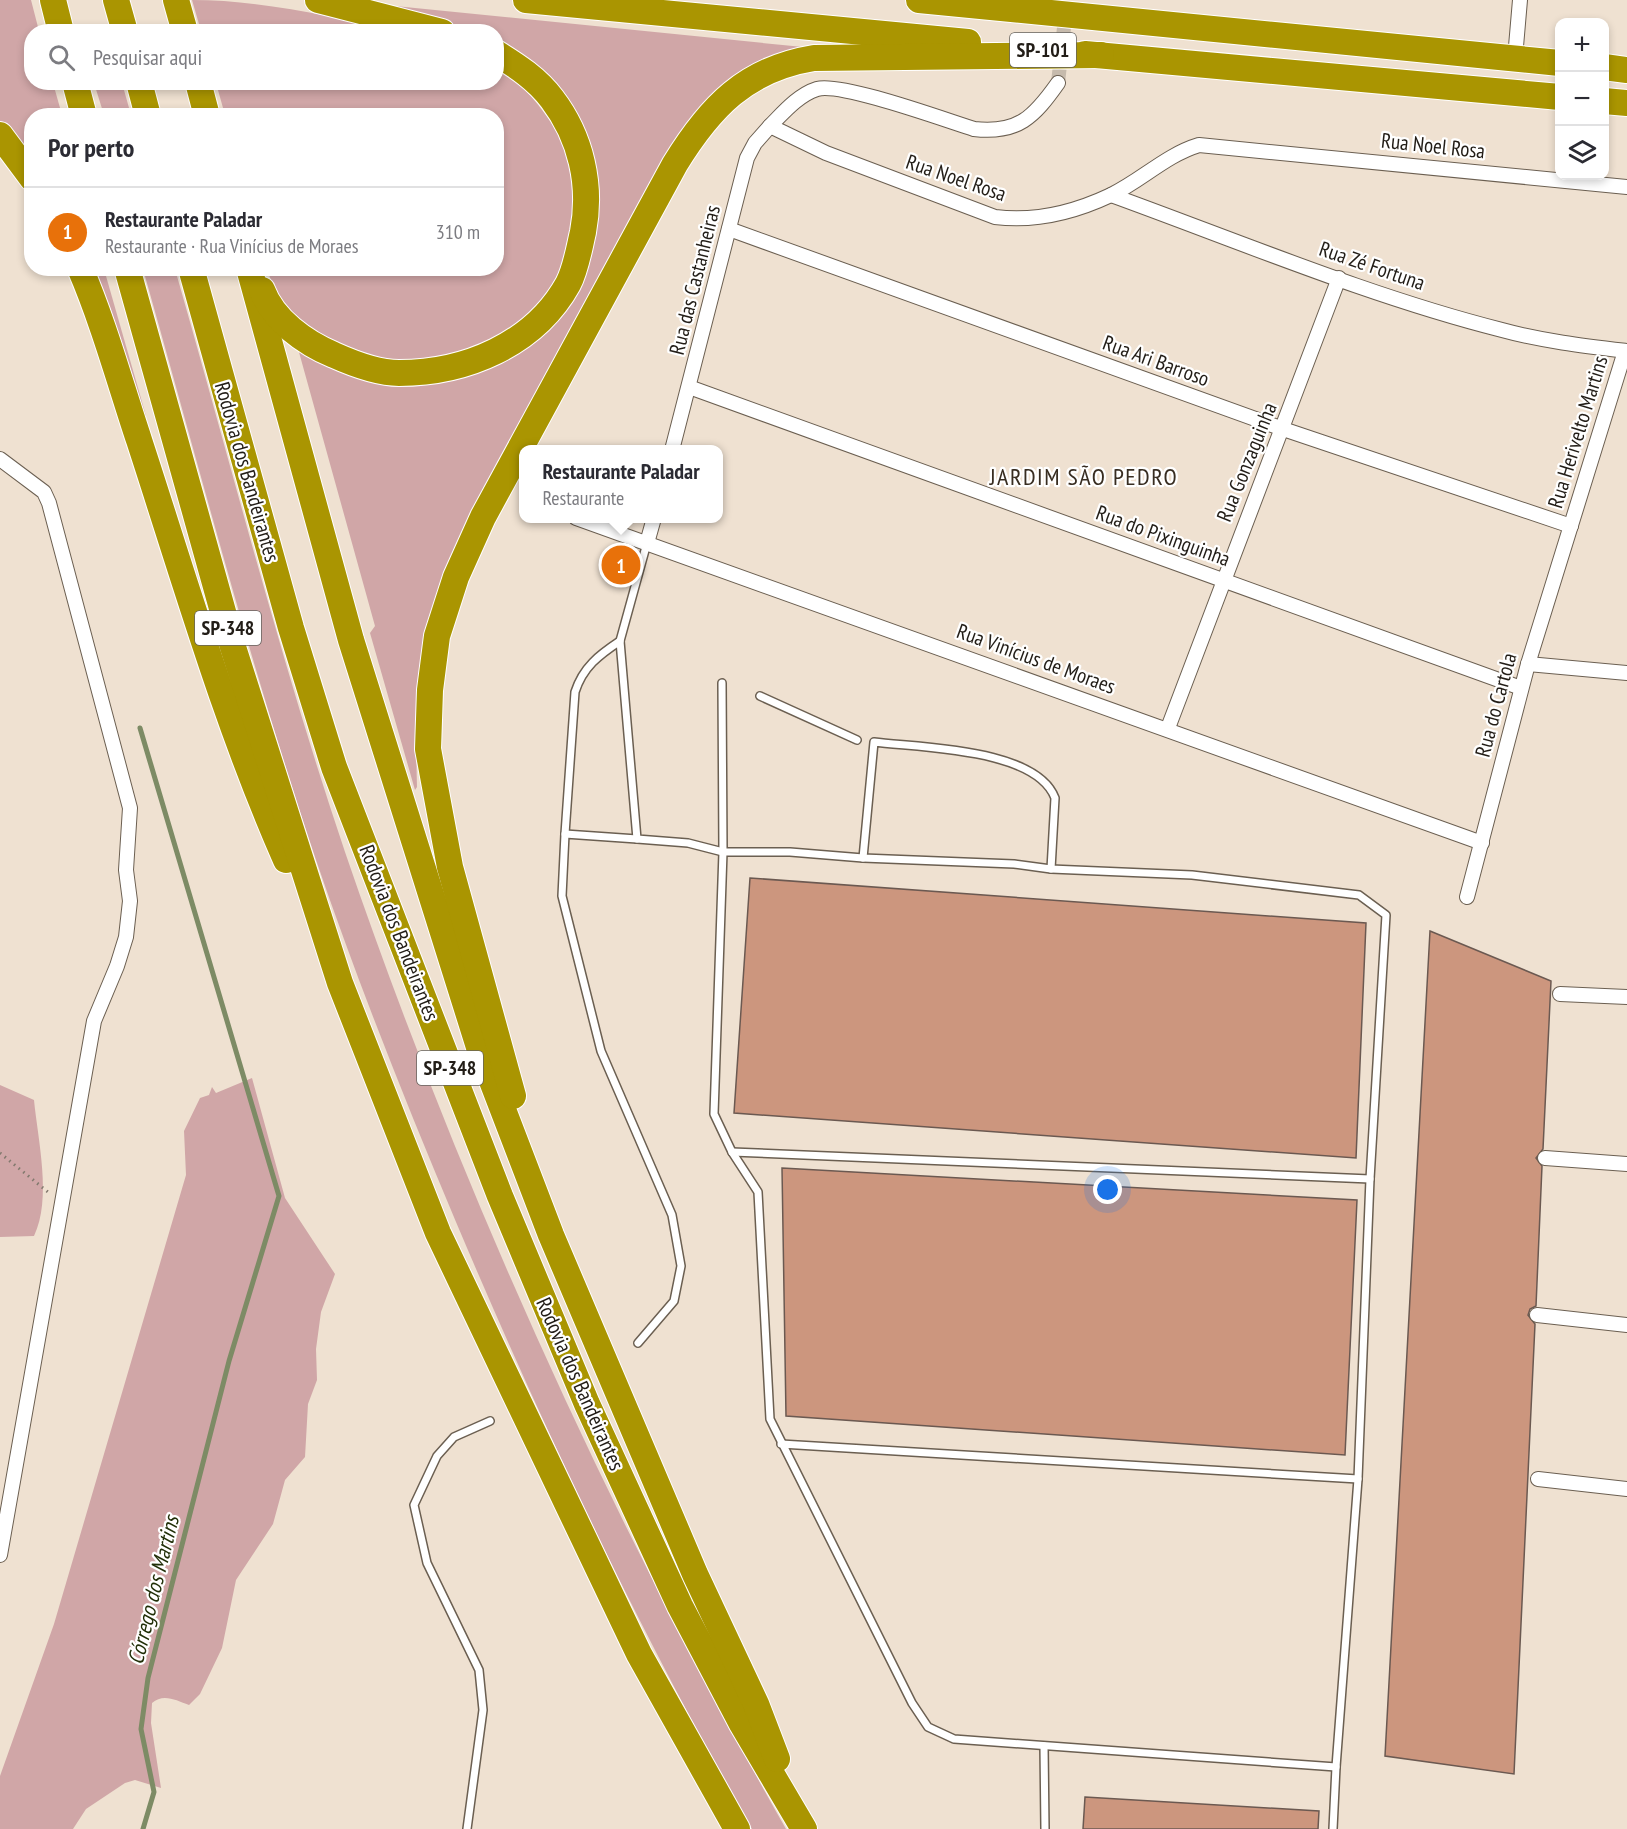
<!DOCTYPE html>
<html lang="pt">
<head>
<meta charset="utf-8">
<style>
  :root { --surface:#fff; --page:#f2f2f3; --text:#2b2b33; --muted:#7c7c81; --line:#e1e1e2; --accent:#855fd9 }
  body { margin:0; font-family:"PT Sans Narrow",sans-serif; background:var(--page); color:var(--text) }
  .controls { position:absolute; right:18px; top:18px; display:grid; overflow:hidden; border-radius:12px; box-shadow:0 3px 9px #0003 }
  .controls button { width:54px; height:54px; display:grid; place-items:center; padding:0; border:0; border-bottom:2px solid var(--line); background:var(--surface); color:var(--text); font:30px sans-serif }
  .you { position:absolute; left:1108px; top:1190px; width:21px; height:21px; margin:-15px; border:4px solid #fff; border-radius:50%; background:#1a73e8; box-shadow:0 0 0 9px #1a73e833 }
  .badge { display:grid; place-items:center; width:39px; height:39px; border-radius:50%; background:var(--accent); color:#fff; font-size:20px; font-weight:700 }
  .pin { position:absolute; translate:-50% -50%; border:3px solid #fff; box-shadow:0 2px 6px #0006 }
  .popup { position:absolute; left:519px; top:445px; width:204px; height:78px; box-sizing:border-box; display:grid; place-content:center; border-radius:12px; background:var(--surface); filter:drop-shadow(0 2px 4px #0005); font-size:20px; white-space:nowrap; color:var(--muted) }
  .popup b { font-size:22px; color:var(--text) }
  .popup::after { content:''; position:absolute; left:50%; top:100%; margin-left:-12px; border:12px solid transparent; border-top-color:var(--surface) }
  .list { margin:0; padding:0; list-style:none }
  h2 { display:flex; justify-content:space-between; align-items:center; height:78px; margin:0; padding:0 24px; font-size:26px }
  h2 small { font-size:20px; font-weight:400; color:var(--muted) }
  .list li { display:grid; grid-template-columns:39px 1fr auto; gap:18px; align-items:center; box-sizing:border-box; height:90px; padding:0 24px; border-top:2px solid var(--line) }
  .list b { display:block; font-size:22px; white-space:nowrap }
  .list p { margin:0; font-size:20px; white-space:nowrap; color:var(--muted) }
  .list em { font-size:20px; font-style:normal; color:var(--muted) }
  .icon { flex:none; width:33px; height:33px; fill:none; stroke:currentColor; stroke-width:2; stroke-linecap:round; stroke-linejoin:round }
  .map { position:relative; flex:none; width:1627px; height:1829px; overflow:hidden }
  .search { position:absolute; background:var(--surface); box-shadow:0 3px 9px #0003; left:24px; top:24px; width:480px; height:66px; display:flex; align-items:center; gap:15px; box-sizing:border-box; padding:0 21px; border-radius:24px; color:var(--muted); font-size:22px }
  .panel { position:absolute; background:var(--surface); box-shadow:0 3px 9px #0003; left:24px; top:108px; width:480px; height:168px; border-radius:24px }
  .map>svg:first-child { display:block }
  .green { fill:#d0a6a7 }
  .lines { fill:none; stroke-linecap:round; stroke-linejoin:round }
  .stream { stroke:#7d8b65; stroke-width:5 }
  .building { fill:#cc967e; stroke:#6b5951; stroke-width:1.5 }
  .street-tunnel { stroke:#c6baac; stroke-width:14; stroke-dasharray:14 7; stroke-linecap:butt }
  .lane-casing { stroke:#6b5f51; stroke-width:10 }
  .street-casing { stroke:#6b5f51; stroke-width:16 }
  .highway-casing { stroke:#fff; stroke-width:28 }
  .path { stroke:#82796e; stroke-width:3; stroke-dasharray:1.5 4.5; stroke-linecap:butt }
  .lane { stroke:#fff; stroke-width:7 }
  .street { stroke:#fff; stroke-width:14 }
  .highway { stroke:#aa9501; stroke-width:26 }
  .labels { text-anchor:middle; stroke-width:4.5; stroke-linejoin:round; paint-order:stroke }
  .shield { fill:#fff; stroke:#64615d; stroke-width:1.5 }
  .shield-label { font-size:20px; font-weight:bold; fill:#221d17 }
  .street-label { font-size:21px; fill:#221d17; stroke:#fff }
  .water-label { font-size:22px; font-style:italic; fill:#212f08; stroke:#fff }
  .quarter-label { font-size:24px; letter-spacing:1.5px; fill:#382d21; stroke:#fff }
</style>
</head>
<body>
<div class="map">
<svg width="1627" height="1829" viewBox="0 0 1627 1829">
  <rect width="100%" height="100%" fill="#efe1d1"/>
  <g class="green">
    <polygon points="0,0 31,0 39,31 32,32 32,82 53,83 62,115 32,116 31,167 0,126"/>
    <path d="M192,0C262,0 333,17 400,31H201Z"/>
    <path d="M375,4L803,47L806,52L735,81L467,522C421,615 414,684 417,787L415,790L370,633L375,626L297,345L400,381L546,327L594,181L497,42L496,32L470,31L377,8Z"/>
    <path d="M497,64C536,96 571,138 576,192C579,228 564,275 541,303C529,317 513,327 498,337C480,348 462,358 440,361C410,364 382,360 354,352C344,349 333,348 323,343C302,333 273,292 267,269L496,268V116L225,115L216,83L496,82Z"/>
    <polygon points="94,83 122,83 131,115 104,115"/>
    <polygon points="89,269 104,269 146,416 141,419"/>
    <path d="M143,269H175C231,464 280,660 345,852C461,1191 610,1518 786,1829H752C640,1633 544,1430 456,1222C406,1103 358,983 316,860C250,665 199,466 143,269Z"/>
    <path d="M252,1078L285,1198L335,1274L321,1312L316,1349L317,1380L308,1404L305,1457L285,1480L273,1524L236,1580L222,1648L200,1694L189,1705C176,1700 163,1693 152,1703L151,1723L161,1788L135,1780L125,1783L86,1809L73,1829H0V1776L54,1624L186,1175L184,1131L200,1098L209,1095L212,1087L216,1093Z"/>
    <path d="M0,1085L34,1100C38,1141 52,1199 34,1236L0,1237Z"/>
  </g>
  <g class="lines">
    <polyline class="stream" points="140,728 279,1196 229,1361 148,1678 141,1729 154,1792 143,1829"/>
  </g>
  <g class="building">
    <polygon points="750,878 1366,923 1356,1158 734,1113"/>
    <polygon points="1430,931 1551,981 1543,1149 1536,1158 1542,1166 1536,1306 1530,1309 1528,1315 1535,1324 1514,1774 1385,1756"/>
    <polygon points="782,1168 1357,1200 1345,1455 786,1416"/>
    <polygon points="1085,1797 1319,1811 1318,1829 1083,1829"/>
  </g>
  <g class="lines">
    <polyline class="street-tunnel" points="1058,83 1067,0"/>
    <g class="lane-casing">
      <g id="lane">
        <polyline points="647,543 620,641 637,839 688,843 723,852 790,852 863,858 1014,864 1051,869 1192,875 1359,895 1386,915 1370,1179 1358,1479 1336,1767 1333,1829"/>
        <polyline points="722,683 723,852 714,1114 732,1152 758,1192 770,1419 912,1703 928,1727 954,1739 1336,1767"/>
        <polyline points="760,696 857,740"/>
        <path d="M565,834L575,692C583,667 599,655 620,641"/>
        <polyline points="637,839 565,834 562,896 601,1051 672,1215 681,1266 674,1301 638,1343"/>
        <path d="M863,858L874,742C920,748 1036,748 1055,798L1051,869"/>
        <polyline points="732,1152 1370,1179"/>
        <polyline points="781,1444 1358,1479"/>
        <polyline points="1044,1746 1045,1829"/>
        <polyline points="467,1829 483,1710 479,1670 427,1563 414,1505 437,1456 454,1437 490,1421"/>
      </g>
    </g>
    <g class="street-casing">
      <g id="street">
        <polyline points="1515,58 1520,0"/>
        <path d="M1058,83C1034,117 1018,134 974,129C945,120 841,82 817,89C798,95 783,113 770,126L826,153L995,217C1034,222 1075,212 1111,195C1142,180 1166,155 1199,145L1627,187"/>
        <path d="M1111,195C1238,241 1371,297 1502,330C1542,341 1585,346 1627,351"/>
        <polyline points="729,229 1283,429 1571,526"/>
        <polyline points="689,387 1521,688"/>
        <polyline points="672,450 747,158 755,143 770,126"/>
        <polyline points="0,459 44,492 49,503 130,808 126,870 130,901 126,937 117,966 94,1021 0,1555"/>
        <polyline points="576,518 1482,843"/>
        <polyline points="647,543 654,518"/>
        <polyline points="1528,664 1627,673"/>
        <polyline points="1168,728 1339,278"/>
        <polyline points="1467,897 1528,664 1625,351"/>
        <polyline points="1560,994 1627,997"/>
        <polyline points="1545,1158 1627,1164"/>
        <polyline points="1537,1315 1627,1325"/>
        <polyline points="1538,1479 1627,1489"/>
      </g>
    </g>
    <g class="highway-casing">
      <g id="highway">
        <polyline points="53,0 61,32"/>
        <polyline points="116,0 125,32"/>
        <polyline points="176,0 185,32"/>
        <polyline points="318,0 442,32"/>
        <polyline points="526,0 968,42"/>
        <polyline points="919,0 1560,63"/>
        <polyline points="1085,54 1560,97"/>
        <polyline points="1604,67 1627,70"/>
        <polyline points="75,82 84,116"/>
        <polyline points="139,82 148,116"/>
        <polyline points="198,82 207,116"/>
        <polyline points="1604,101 1627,103"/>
        <polyline points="0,135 32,178"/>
        <path d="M80,268C104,324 120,383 139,440C185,581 226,724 286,860"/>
        <polyline points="127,268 232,644 340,983 438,1233 639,1654 737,1829"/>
        <polyline points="191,268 291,628 334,767 500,1196 587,1404 680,1606 742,1724 804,1829"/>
        <polyline points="249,268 351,640 479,1047 551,1235 695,1574 756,1704 777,1759"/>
        <path d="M262,290C273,320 305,343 334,355C354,364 377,373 399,373C465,373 534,345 568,284C576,269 579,249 583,232C592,185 581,137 552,99C537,79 517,66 496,53"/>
        <path d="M513,1096L450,867L428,749L430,690L437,636L456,577L483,517L675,164C710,107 746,69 814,58L1101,55"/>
      </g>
    </g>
    <polyline class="path" points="0,1153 48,1192"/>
    <use href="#lane" class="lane"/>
    <use href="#street" class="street"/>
    <use href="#highway" class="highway"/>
  </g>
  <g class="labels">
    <g class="shield">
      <rect x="1010" y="33" width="66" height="34" rx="4.5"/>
      <rect x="195" y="611" width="66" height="34" rx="4.5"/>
      <rect x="417" y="1051" width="66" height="34" rx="4.5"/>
    </g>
    <g class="shield-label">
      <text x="1043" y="57">SP-101</text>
      <text x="228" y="635">SP-348</text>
      <text x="450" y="1075">SP-348</text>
    </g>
    <g class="street-label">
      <text transform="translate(1433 146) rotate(6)" y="7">Rua Noel Rosa</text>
      <text transform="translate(956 178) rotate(19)" y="7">Rua Noel Rosa</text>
      <text transform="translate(1372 266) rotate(19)" y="7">Rua Zé Fortuna</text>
      <text transform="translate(695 280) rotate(-76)" y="7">Rua das Castanheiras</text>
      <text transform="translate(1156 361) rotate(20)" y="7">Rua Ari Barroso</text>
      <text transform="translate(1578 432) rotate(-73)" y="7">Rua Herivelto Martins</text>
      <text transform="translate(1247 462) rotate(-68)" y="7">Rua Gonzaguinha</text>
      <text transform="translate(247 472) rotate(74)" y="7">Rodovia dos Bandeirantes</text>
      <text transform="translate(1163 536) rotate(20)" y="7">Rua do Pixinguinha</text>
      <text transform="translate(1036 659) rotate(20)" y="7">Rua Vinícius de Moraes</text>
      <text transform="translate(1496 705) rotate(-75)" y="7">Rua do Cartola</text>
      <text transform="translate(399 933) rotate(69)" y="7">Rodovia dos Bandeirantes</text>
      <text transform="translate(580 1384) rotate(66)" y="7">Rodovia dos Bandeirantes</text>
    </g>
    <g class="water-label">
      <text transform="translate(153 1590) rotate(-76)" y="8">Córrego dos Martins</text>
    </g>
    <g class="quarter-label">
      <text x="1084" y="485">JARDIM SÃO PEDRO</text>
    </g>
  </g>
</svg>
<div class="controls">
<button>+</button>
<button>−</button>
<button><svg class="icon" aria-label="layers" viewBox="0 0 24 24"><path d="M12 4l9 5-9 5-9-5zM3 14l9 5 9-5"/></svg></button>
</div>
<div class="you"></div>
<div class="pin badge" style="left:621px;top:565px;background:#e8710a">1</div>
<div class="popup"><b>Restaurante Paladar</b>Restaurante</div>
<div class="search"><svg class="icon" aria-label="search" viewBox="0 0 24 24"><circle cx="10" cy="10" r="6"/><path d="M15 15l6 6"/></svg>Pesquisar aqui</div>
<section class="panel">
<h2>Por perto<small></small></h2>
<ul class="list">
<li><span class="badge" style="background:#e8710a">1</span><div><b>Restaurante Paladar</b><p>Restaurante · Rua Vinícius de Moraes</p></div><em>310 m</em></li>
</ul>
</section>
</div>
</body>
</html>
